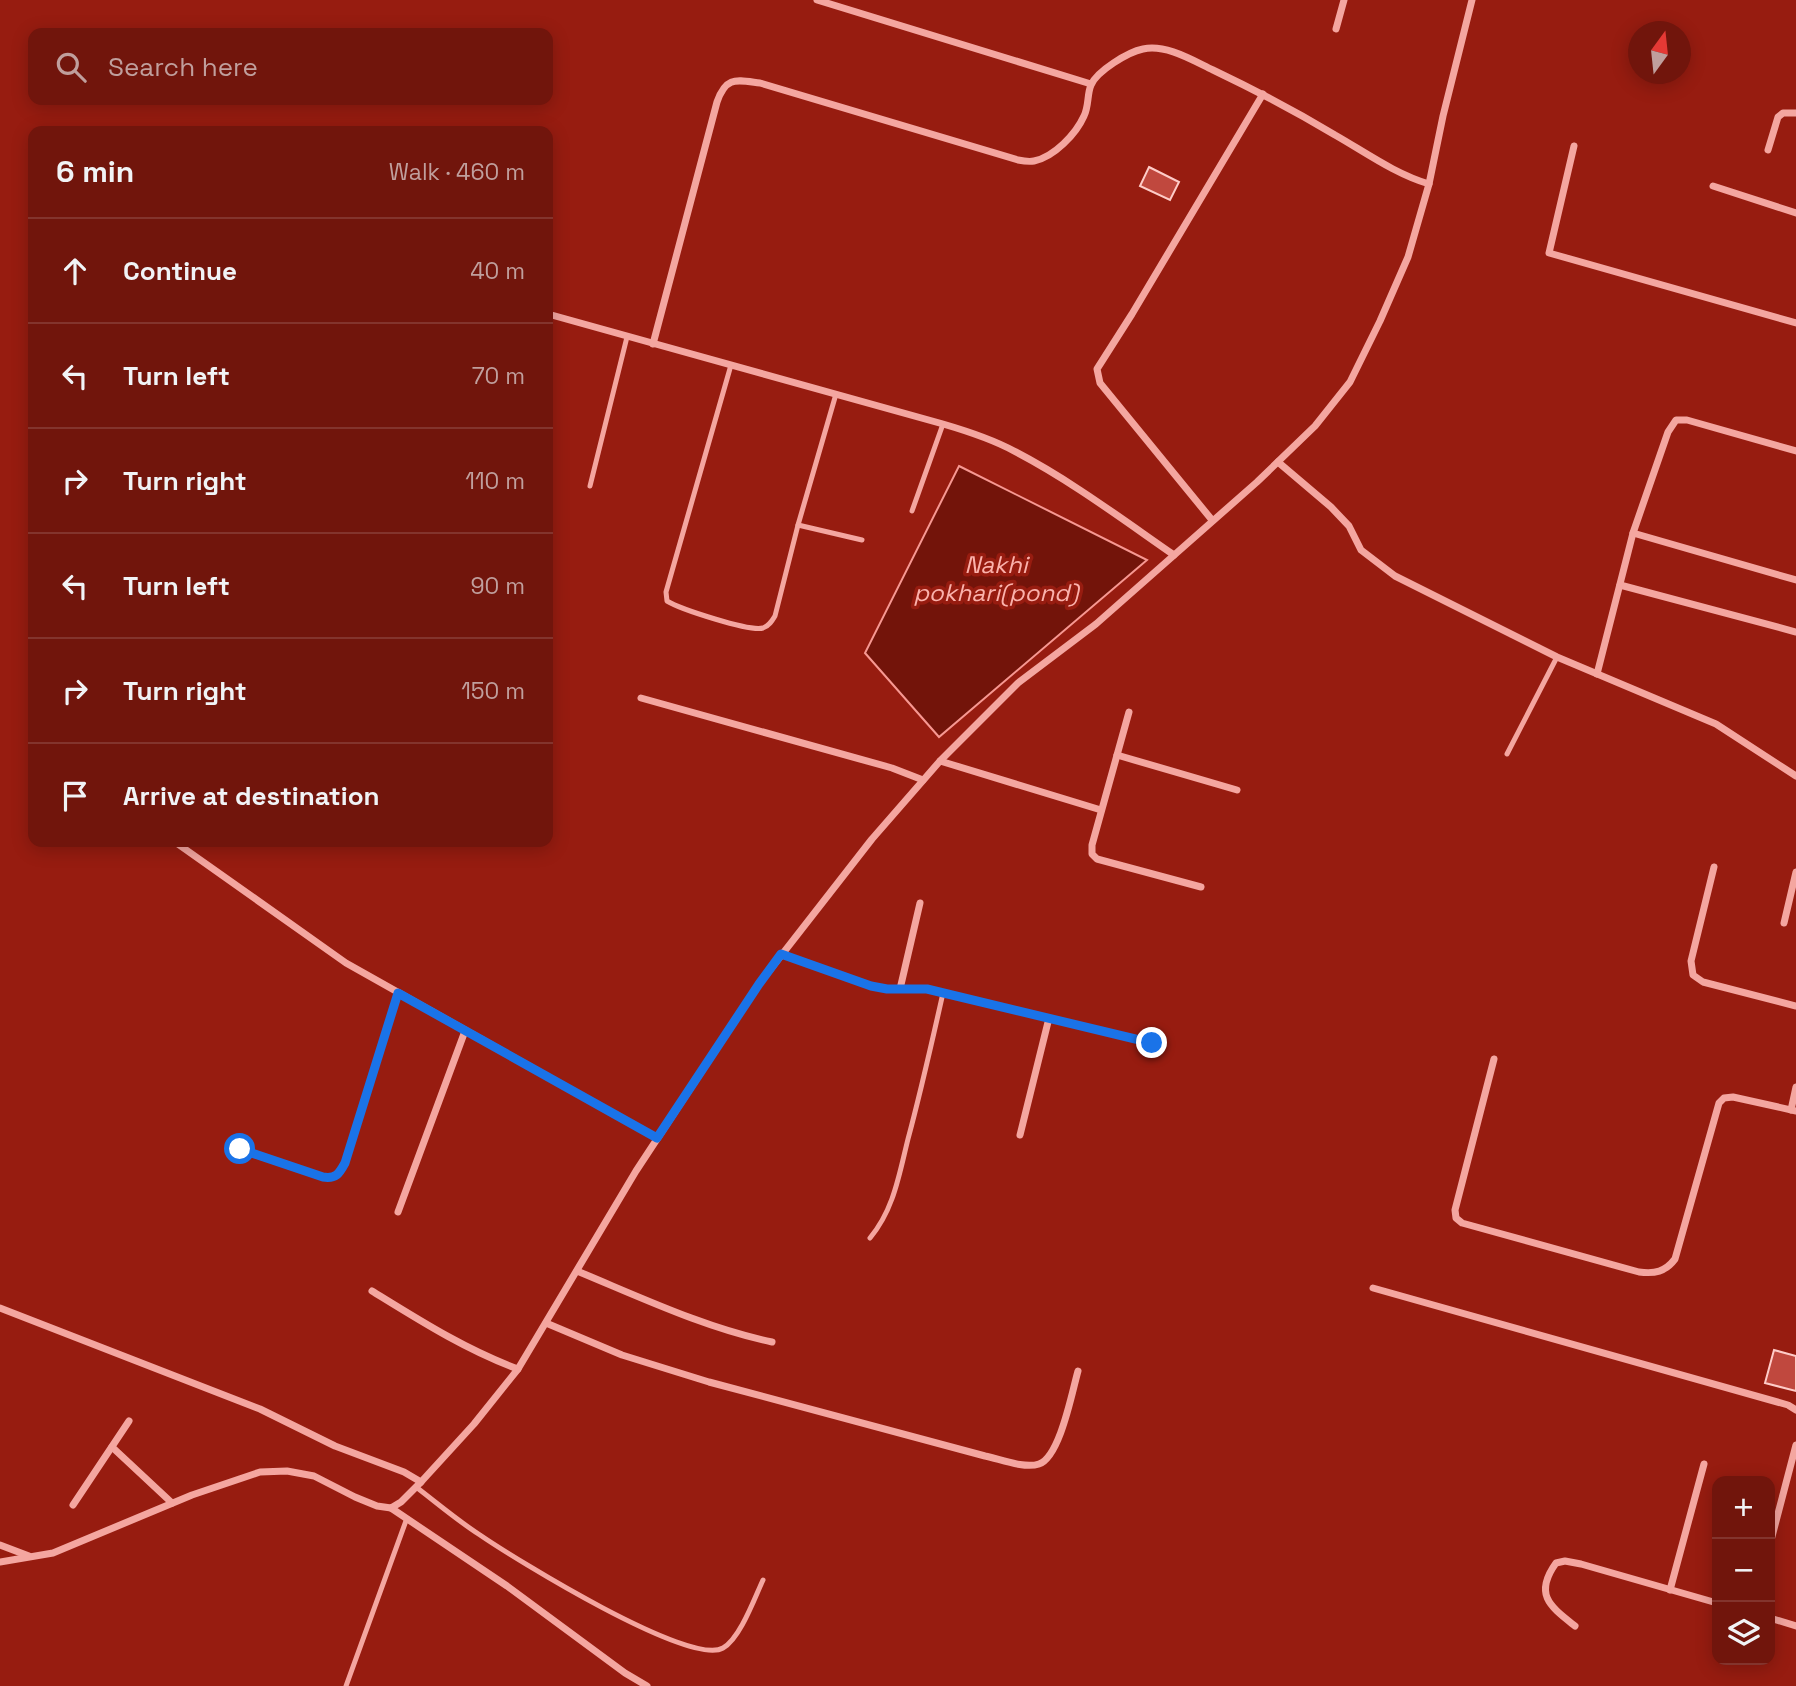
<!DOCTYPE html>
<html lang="en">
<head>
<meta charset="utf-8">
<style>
  :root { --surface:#71150c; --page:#79221a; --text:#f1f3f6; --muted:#c09f9d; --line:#83342d }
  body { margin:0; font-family:"Space Grotesk",sans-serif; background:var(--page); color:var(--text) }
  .controls { position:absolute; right:21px; bottom:21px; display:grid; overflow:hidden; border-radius:14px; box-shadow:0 4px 18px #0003 }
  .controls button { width:63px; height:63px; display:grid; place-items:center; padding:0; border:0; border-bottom:2px solid var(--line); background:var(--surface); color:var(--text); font:35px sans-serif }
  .compass { position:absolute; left:1628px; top:21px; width:63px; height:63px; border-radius:50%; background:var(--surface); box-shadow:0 4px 18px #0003; rotate:15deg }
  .stop { position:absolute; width:21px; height:21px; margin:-16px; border:5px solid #1a73e8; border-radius:50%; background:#fff }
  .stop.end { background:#1a73e8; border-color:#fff; box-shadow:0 2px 7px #0008 }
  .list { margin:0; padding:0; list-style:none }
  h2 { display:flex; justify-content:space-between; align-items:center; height:91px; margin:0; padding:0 28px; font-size:30px }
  h2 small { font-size:23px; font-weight:400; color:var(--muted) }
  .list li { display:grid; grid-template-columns:46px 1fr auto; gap:21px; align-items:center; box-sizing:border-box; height:105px; padding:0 28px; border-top:2px solid var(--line) }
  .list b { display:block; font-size:26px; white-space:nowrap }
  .list em { font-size:23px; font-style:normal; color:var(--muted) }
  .icon { flex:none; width:38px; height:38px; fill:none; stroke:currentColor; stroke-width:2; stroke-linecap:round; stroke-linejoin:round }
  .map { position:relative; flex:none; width:1796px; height:1686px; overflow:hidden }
  .search { position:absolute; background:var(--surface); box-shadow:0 4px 18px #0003; left:28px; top:28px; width:525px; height:77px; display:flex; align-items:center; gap:18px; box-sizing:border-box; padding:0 24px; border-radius:14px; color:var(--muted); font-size:26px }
  .panel { position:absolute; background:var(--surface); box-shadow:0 4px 18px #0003; left:28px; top:126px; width:525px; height:721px; border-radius:14px }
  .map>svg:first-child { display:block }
  .water { fill:#73140a; stroke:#f79892; stroke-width:2 }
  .building { fill:#c0483e; stroke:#feccc8; stroke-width:2 }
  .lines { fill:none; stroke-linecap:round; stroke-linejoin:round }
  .service { stroke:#f4a6a0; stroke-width:5 }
  .minor { stroke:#f4a6a0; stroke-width:7 }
  .route { stroke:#1a73e8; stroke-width:9 }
  .labels { text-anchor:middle; stroke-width:7; stroke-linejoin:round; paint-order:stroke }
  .water-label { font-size:24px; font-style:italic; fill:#fbb2ac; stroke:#971c10 }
</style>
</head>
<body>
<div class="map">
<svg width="1796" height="1686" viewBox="0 0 1796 1686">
  <rect width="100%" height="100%" fill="#971c10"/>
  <polygon class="water" points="959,466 1147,560 939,737 865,653"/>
  <g class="building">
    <polygon points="1149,167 1179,182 1170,200 1140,186"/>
    <polygon points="1774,1350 1796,1356 1796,1391 1765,1383"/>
  </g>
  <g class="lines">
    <g class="service">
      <path d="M731,365L666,592L667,601C680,609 750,632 763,628C769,626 772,621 775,616L798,525L836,394"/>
      <polyline points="590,486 627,337"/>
      <polyline points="912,511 943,424"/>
      <polyline points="798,525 862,540"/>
      <polyline points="1507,754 1557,657"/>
      <path d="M240,1149L323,1177C336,1179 339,1174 345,1163L398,993"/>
      <path d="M870,1238C894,1209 899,1175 908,1139C921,1091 932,1042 943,993"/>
      <path d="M416,1487C437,1503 458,1521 480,1535C515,1559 690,1667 723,1648C740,1639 755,1597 763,1580"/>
      <polyline points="346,1686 407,1518"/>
    </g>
    <g class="minor">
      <polyline points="817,0 1091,84"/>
      <polyline points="1336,29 1344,0"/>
      <polyline points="1574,146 1549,253 1796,323"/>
      <polyline points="1768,150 1778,117 1783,113 1796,113"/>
      <polyline points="1713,186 1796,213"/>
      <path d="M548,314L943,424C967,431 992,439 1014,451C1070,480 1122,519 1174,555"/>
      <path d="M653,344L717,102C726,76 736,80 760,83L1018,160C1023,161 1029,162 1034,161C1054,157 1076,134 1084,116C1089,106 1087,94 1091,85C1097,71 1128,52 1143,49C1166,44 1192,60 1213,70C1255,90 1295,111 1335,135C1365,152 1395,174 1429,184"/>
      <polyline points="1278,462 1331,507 1349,526 1361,550 1395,576 1557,657 1716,724 1796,776"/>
      <polyline points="1212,520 1100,383 1097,369 1132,314 1263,94"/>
      <polyline points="1633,533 1796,580"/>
      <polyline points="1620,585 1796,632"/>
      <polyline points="1597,674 1633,533 1668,432 1676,420 1687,420 1796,451"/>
      <polyline points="641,698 892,768 923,780"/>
      <polyline points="1129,712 1092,845 1092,854 1097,859 1201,887"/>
      <polyline points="1117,755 1237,790"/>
      <polyline points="940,761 1101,810"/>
      <polyline points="175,842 346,963 657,1138"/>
      <polyline points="1714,867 1691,961 1693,975 1703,982 1796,1006"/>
      <polyline points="1784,923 1796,872"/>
      <polyline points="781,954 871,986 887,989 927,989 1152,1043"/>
      <polyline points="900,989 920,903"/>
      <path d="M1494,1059L1455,1210L1456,1218L1462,1223L1639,1272C1655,1274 1665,1272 1675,1259L1719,1103L1724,1098L1733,1097L1796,1111"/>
      <polyline points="1791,1110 1796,1087"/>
      <polyline points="1020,1135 1049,1018"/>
      <polyline points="398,1212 465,1031"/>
      <path d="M577,1271C640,1297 705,1328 772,1342"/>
      <polyline points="1373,1288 1788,1405 1796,1410"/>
      <path d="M372,1291C419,1320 466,1350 518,1369"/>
      <polyline points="0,1308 260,1409 335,1446 404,1472 421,1482"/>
      <path d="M546,1323L622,1355L709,1382L985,1456C1000,1459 1024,1469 1039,1464C1060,1457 1072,1392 1078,1371"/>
      <polyline points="112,1447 172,1503"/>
      <polyline points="73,1505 129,1421"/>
      <polyline points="391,1508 507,1586 625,1673 647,1686"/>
      <polyline points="1770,1544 1796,1445"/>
      <polyline points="0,1545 29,1556"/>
      <polyline points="0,1562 53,1553 192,1495 260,1472 287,1471 314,1476 355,1497 377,1506 391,1508 401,1502 421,1482 474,1424 518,1369 636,1171 759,984 872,839 940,761 1018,683 1096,624 1257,482 1315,426 1350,382 1380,321 1408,257 1429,184 1443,116 1472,0"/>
      <polyline points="1670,1590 1704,1464"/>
      <polyline points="1770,1618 1796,1626"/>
      <path d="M1575,1626C1551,1607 1533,1595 1556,1563L1565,1561L1581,1564L1717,1603"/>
    </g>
  </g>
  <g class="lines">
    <path class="route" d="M240,1149L323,1177C336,1179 339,1174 345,1163L398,993L657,1138L759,984L781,954L871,986L887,989H927L1152,1043"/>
  </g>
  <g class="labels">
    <g class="water-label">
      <text x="996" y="573">Nakhi<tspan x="996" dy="28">pokhari(pond)</tspan></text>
    </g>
  </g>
</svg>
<div class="controls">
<button>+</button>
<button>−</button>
<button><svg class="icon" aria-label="layers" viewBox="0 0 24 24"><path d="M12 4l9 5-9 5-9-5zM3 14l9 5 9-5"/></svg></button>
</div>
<svg class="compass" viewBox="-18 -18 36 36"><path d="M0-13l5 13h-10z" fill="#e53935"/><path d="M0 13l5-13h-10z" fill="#c09f9d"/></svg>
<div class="stop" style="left:240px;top:1149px"></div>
<div class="stop end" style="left:1152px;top:1043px"></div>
<div class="search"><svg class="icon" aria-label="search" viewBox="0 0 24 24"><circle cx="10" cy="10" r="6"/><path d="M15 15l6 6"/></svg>Search here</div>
<section class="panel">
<h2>6 min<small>Walk · 460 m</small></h2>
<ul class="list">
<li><svg class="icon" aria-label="ahead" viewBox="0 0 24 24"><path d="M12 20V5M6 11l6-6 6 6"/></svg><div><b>Continue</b></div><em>40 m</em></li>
<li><svg class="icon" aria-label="left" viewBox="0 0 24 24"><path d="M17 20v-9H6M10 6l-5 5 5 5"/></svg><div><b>Turn left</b></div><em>70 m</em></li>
<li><svg class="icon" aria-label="right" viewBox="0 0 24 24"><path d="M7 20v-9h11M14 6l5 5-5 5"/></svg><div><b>Turn right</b></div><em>110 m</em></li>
<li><svg class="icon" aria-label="left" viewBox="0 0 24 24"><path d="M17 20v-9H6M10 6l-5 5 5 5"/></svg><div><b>Turn left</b></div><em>90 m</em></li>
<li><svg class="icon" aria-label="right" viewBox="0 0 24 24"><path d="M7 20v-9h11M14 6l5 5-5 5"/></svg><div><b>Turn right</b></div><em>150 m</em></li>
<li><svg class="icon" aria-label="arrive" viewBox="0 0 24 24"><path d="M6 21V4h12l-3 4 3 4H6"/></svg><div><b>Arrive at destination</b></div></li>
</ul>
</section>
</div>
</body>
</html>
